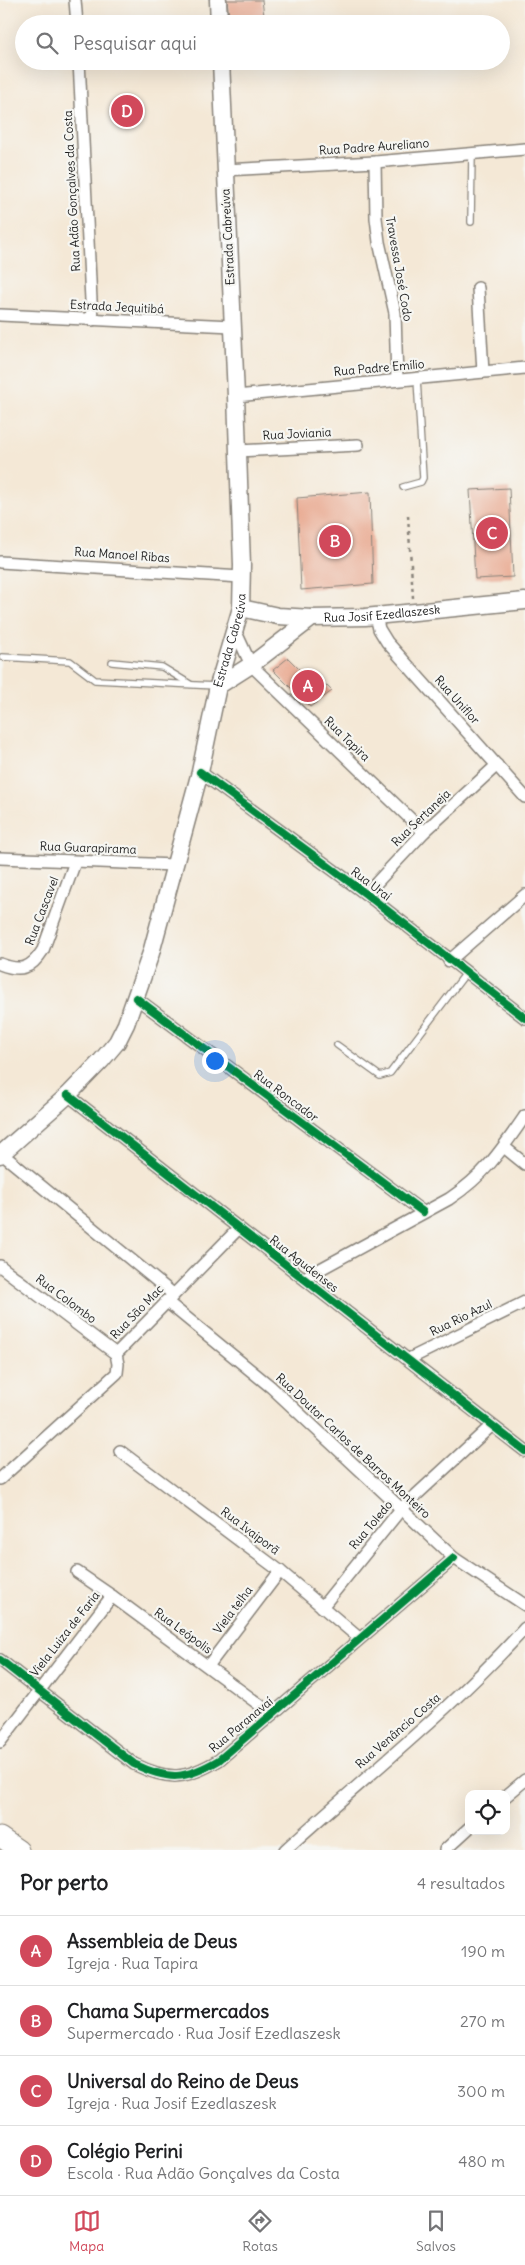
<!DOCTYPE html>
<html lang="pt">
<head>
<meta charset="utf-8">
<style>
  :root { --surface:#fff; --page:#f6f6f6; --text:#202124; --muted:#757577; --line:#e0e0e0; --accent:#d1495b }
  body { margin:0; font-family:Delius,sans-serif; background:var(--page); color:var(--text) }
  .controls { position:absolute; right:15px; bottom:15px; display:grid; overflow:hidden; border-radius:10px; box-shadow:0 5px 20px #0002 }
  .controls button { width:45px; height:45px; display:grid; place-items:center; padding:0; border:0; border-bottom:1px solid var(--line); background:var(--surface); color:var(--text); font:25px sans-serif }
  .you { position:absolute; left:214px; top:1060px; width:18px; height:18px; margin:-12px; border:4px solid #fff; border-radius:50%; background:#1a73e8; box-shadow:0 0 0 8px #1a73e833 }
  .badge { display:grid; place-items:center; width:32px; height:32px; border-radius:50%; background:var(--accent); color:#fff; font-size:16px; font-weight:700 }
  .pin { position:absolute; translate:-50% -50%; border:2px solid #fff; box-shadow:0 1px 5px #0006 }
  .list { margin:0; padding:0; list-style:none }
  h2 { display:flex; justify-content:space-between; align-items:center; height:65px; margin:0; padding:0 20px; font-size:21px }
  h2 small { font-size:16px; font-weight:400; color:var(--muted) }
  .list li { display:grid; grid-template-columns:32px 1fr auto; gap:15px; align-items:center; box-sizing:border-box; height:70px; padding:0 20px; border-top:1px solid var(--line) }
  .list b { display:block; font-size:19px; white-space:nowrap }
  .list p { margin:0; font-size:16px; white-space:nowrap; color:var(--muted) }
  .list em { font-size:16px; font-style:normal; color:var(--muted) }
  .icon { flex:none; width:28px; height:28px; fill:none; stroke:currentColor; stroke-width:2; stroke-linecap:round; stroke-linejoin:round }
  .map { position:relative; flex:none; width:525px; height:1850px; overflow:hidden }
  .search { position:absolute; background:var(--surface); box-shadow:0 5px 20px #0002; left:15px; right:15px; top:15px; height:55px; display:flex; align-items:center; gap:12px; box-sizing:border-box; padding:0 18px; border-radius:28px; color:var(--muted); font-size:19px }
  .sheet { height:345px; background:var(--surface) }
  nav { display:flex; justify-content:space-around; align-items:center; box-sizing:border-box; height:70px; border-top:1px solid var(--line); background:var(--surface); font-size:14px; color:var(--muted) }
  nav a { display:grid; justify-items:center; gap:2px }
  nav .on { color:var(--accent) }
  .map>svg:first-child { display:block }
  .building { fill:#e9aa92 }
  .lines { fill:none; stroke-linecap:round; stroke-linejoin:round }
  .lane-casing { stroke:#888279; stroke-width:8 }
  .street-casing { stroke:#888279; stroke-width:14 }
  .secondary-casing { stroke:#888279; stroke-width:19 }
  .primary-casing { stroke:#888279; stroke-width:21 }
  .path { stroke:#888279; stroke-width:2.5; stroke-dasharray:4 4; stroke-linecap:butt }
  .lane { stroke:#fff; stroke-width:5.5 }
  .street { stroke:#fff; stroke-width:11 }
  .secondary { stroke:#fff; stroke-width:16 }
  .primary { stroke:#fff; stroke-width:19 }
  .cycleway-casing { stroke:#f6f6f2; stroke-width:11 }
  .cycleway { stroke:#00873e; stroke-width:8 }
  .labels { text-anchor:middle; stroke-width:4.5; stroke-linejoin:round; paint-order:stroke }
  .street-label { font-size:12px; fill:#1c1c1c; stroke:#f6f6f2 }
</style>
</head>
<body>
<div class="map">
<svg width="525" height="1850" viewBox="0 0 525 1850">
  <rect width="100%" height="100%" fill="#f6f6f2"/>
  <filter id="ink" filterUnits="userSpaceOnUse"><feTurbulence type="fractalNoise" baseFrequency=".02" numOctaves="2"/><feDisplacementMap in="SourceGraphic" scale="10" xChannelSelector="R" yChannelSelector="G"/><feConvolveMatrix kernelMatrix="1 2 1 2 8 2 1 2 1" color-interpolation-filters="sRGB"/></filter>
  <filter id="wash" filterUnits="userSpaceOnUse"><feTurbulence type="fractalNoise" baseFrequency=".0096" numOctaves="4" result="noise"/><feDisplacementMap in="SourceGraphic" scale="20" xChannelSelector="R" yChannelSelector="G"/><feGaussianBlur stdDeviation="1.12" result="paint"/><feColorMatrix in="noise" values="0 0 0 0 0 0 0 0 0 0 0 0 0 0 0 0 0 1.4 0 .05"/><feComposite in="paint" operator="in"/></filter>
  <g filter="url(#wash)">
    <rect width="100%" height="100%" fill="#f4e8d6"/>
    <g id="blocks">
      <g class="building">
        <polygon points="227,0 262,0 265,24 230,24"/>
        <polygon points="509,488 513,577 475,579 470,490"/>
        <polygon points="370,492 373,584 301,590 297,498"/>
        <polygon points="288,658 311,681 318,677 332,691 310,707 273,670"/>
      </g>
    </g>
  </g>
  <g filter="url(#ink)">
    <use href="#blocks" fill-opacity="0" stroke="#888279" stroke-width="1"/>
    <g class="lines">
      <g class="lane-casing">
        <g id="lane">
          <polyline points="471,222 472,153"/>
          <polyline points="403,487 421,482 423,478 417,379"/>
          <polyline points="2,657 70,661 95,680 216,686"/>
          <polyline points="112,662 162,667 190,684"/>
          <polyline points="337,1045 380,1076 390,1073 466,973"/>
        </g>
      </g>
      <g class="street-casing">
        <g id="street">
          <polyline points="75,0 77,24"/>
          <polyline points="79,61 92,320"/>
          <polyline points="375,162 376,218 379,242 395,313 397,380"/>
          <polyline points="225,170 375,162 525,149"/>
          <polyline points="478,288 483,372"/>
          <polyline points="0,315 232,326"/>
          <polyline points="236,396 525,368"/>
          <polyline points="238,451 358,445"/>
          <polyline points="0,562 241,577"/>
          <polyline points="376,616 379,629 387,642 525,797"/>
          <polyline points="234,628 251,665 424,832"/>
          <polyline points="200,772 366,894 525,1018"/>
          <polyline points="0,858 174,865"/>
          <polyline points="366,894 424,832 497,765"/>
          <polyline points="449,961 525,895"/>
          <path d="M0,964C21,972 31,969 43,950L75,862"/>
          <polyline points="136,998 423,1212"/>
          <polyline points="68,1095 525,1451"/>
          <polyline points="504,1147 525,1164"/>
          <polyline points="2,1154 173,1294"/>
          <polyline points="0,1266 116,1354"/>
          <path d="M304,1278L449,1199C485,1175 501,1151 525,1116"/>
          <polyline points="166,1301 271,1387 454,1558 525,1605"/>
          <polyline points="409,1359 525,1302"/>
          <polyline points="120,1451 280,1571 359,1638"/>
          <polyline points="0,1479 117,1373 118,1364 116,1354 239,1228"/>
          <polyline points="77,1572 112,1596 272,1714"/>
          <polyline points="322,1607 401,1509 491,1426"/>
          <path d="M0,1660L134,1764C169,1781 185,1780 219,1760L454,1558"/>
          <polyline points="208,1666 280,1571"/>
          <polyline points="0,1742 112,1596"/>
          <polyline points="506,1796 525,1780"/>
          <path d="M285,1850C365,1777 452,1709 525,1628"/>
          <polyline points="445,1850 469,1828"/>
        </g>
      </g>
      <g class="secondary-casing">
        <g id="secondary">
          <polyline points="218,0 219,24"/>
          <path id="s1" d="M241,608L278,616L312,618L365,617L525,601"/>
          <polyline points="218,686 251,665 312,618"/>
          <path id="s2" d="M0,1155L68,1095L101,1061L117,1042L126,1024L151,953L200,772L218,686L241,608L242,565L236,396L221,61"/>
        </g>
      </g>
      <g class="primary-casing">
        <polyline id="primary" points="0,1837 19,1850"/>
      </g>
      <polyline class="path" points="408,515 413,598"/>
      <use href="#lane" class="lane"/>
      <use href="#street" class="street"/>
      <use href="#secondary" class="secondary"/>
      <use href="#primary" class="primary"/>
      <g class="cycleway-casing">
        <g id="cycleway">
          <polyline points="200,772 366,894 525,1018"/>
          <polyline points="136,998 423,1212"/>
          <polyline points="68,1095 525,1451"/>
          <path d="M0,1660L134,1764C169,1781 185,1780 219,1760L454,1558"/>
        </g>
      </g>
      <use href="#cycleway" class="cycleway"/>
    </g>
  </g>
  <g class="labels">
    <g class="street-label">
      <text transform="translate(374 147) rotate(-4)" y="4">Rua Padre Aureliano</text>
      <text transform="translate(72 191) rotate(-93)" y="4">Rua Adão Gonçalves da Costa</text>
      <text transform="translate(228 237) rotate(-93)" y="4">Estrada Cabreúva</text>
      <text transform="translate(399 269) rotate(80)" y="4">Travessa José Codo</text>
      <text transform="translate(117 307) rotate(3)" y="4">Estrada Jequitibá</text>
      <text transform="translate(379 368) rotate(-5)" y="4">Rua Padre Emílio</text>
      <text transform="translate(297 434) rotate(-3)" y="4">Rua Joviania</text>
      <text transform="translate(122 555) rotate(4)" y="4">Rua Manoel Ribas</text>
      <text dy="4" stroke="none"><textPath href="#s1" startOffset="142">Rua Josif Ezedlaszesk</textPath></text>
      <text dy="4" stroke="none"><textPath href="#s2" startOffset="581">Estrada Cabreúva</textPath></text>
      <text transform="translate(457 700) rotate(48)" y="4">Rua Uniflor</text>
      <text transform="translate(347 739) rotate(44)" y="4">Rua Tapira</text>
      <text transform="translate(421 818) rotate(-44)" y="4">Rua Sertaneja</text>
      <text transform="translate(88 848) rotate(2)" y="4">Rua Guarapirama</text>
      <text transform="translate(371 884) rotate(37)" y="4">Rua Uraí</text>
      <text transform="translate(42 911) rotate(-69)" y="4">Rua Cascavel</text>
      <text transform="translate(286 1096) rotate(37)" y="4">Rua Roncador</text>
      <text transform="translate(304 1264) rotate(38)" y="4">Rua Agudenses</text>
      <text transform="translate(66 1299) rotate(37)" y="4">Rua Colombo</text>
      <text transform="translate(137 1312) rotate(-46)" y="4">Rua São Mac</text>
      <text transform="translate(461 1318) rotate(-26)" y="4">Rua Rio Azul</text>
      <text transform="translate(353 1446) rotate(43)" y="4">Rua Doutor Carlos de Barros Monteiro</text>
      <text transform="translate(371 1525) rotate(-50)" y="4">Rua Toledo</text>
      <text transform="translate(250 1531) rotate(37)" y="4">Rua Ivaiporã</text>
      <text transform="translate(233 1610) rotate(-53)" y="4">Viela telha</text>
      <text transform="translate(183 1631) rotate(36)" y="4">Rua Leópolis</text>
      <text transform="translate(65 1634) rotate(-52)" y="4">Viela Luiza de Faria</text>
      <text transform="translate(241 1725) rotate(-40)" y="4">Rua Paranavaí</text>
      <text transform="translate(398 1731) rotate(-41)" y="4">Rua Venâncio Costa</text>
    </g>
  </g>
</svg>
<div class="controls">
<button><svg class="icon" aria-label="locate" viewBox="0 0 24 24"><circle cx="12" cy="12" r="6"/><path d="M12 2v4M12 18v4M2 12h4M18 12h4"/></svg></button>
</div>
<div class="you"></div>
<div class="pin badge" style="left:308px;top:686px">A</div>
<div class="pin badge" style="left:335px;top:541px">B</div>
<div class="pin badge" style="left:492px;top:533px">C</div>
<div class="pin badge" style="left:127px;top:111px">D</div>
<div class="search"><svg class="icon" aria-label="search" viewBox="0 0 24 24"><circle cx="10" cy="10" r="6"/><path d="M15 15l6 6"/></svg>Pesquisar aqui</div>
</div>
<section class="sheet">
<h2>Por perto<small>4 resultados</small></h2>
<ul class="list">
<li><span class="badge">A</span><div><b>Assembleia de Deus</b><p>Igreja · Rua Tapira</p></div><em>190 m</em></li>
<li><span class="badge">B</span><div><b>Chama Supermercados</b><p>Supermercado · Rua Josif Ezedlaszesk</p></div><em>270 m</em></li>
<li><span class="badge">C</span><div><b>Universal do Reino de Deus</b><p>Igreja · Rua Josif Ezedlaszesk</p></div><em>300 m</em></li>
<li><span class="badge">D</span><div><b>Colégio Perini</b><p>Escola · Rua Adão Gonçalves da Costa</p></div><em>480 m</em></li>
</ul>
</section>
<nav>
<a class="on"><svg class="icon" aria-label="map" viewBox="0 0 24 24"><path d="M3 6l6-2 6 2 6-2v14l-6 2-6-2-6 2zM9 4v14M15 6v14"/></svg>Mapa</a>
<a><svg class="icon" aria-label="directions" viewBox="0 0 24 24"><path d="M12 3l9 9-9 9-9-9zM9 14v-3h6M13 9l2 2-2 2"/></svg>Rotas</a>
<a><svg class="icon" aria-label="saved" viewBox="0 0 24 24"><path d="M7 4h10v16l-5-4-5 4z"/></svg>Salvos</a>
</nav>
</body>
</html>
